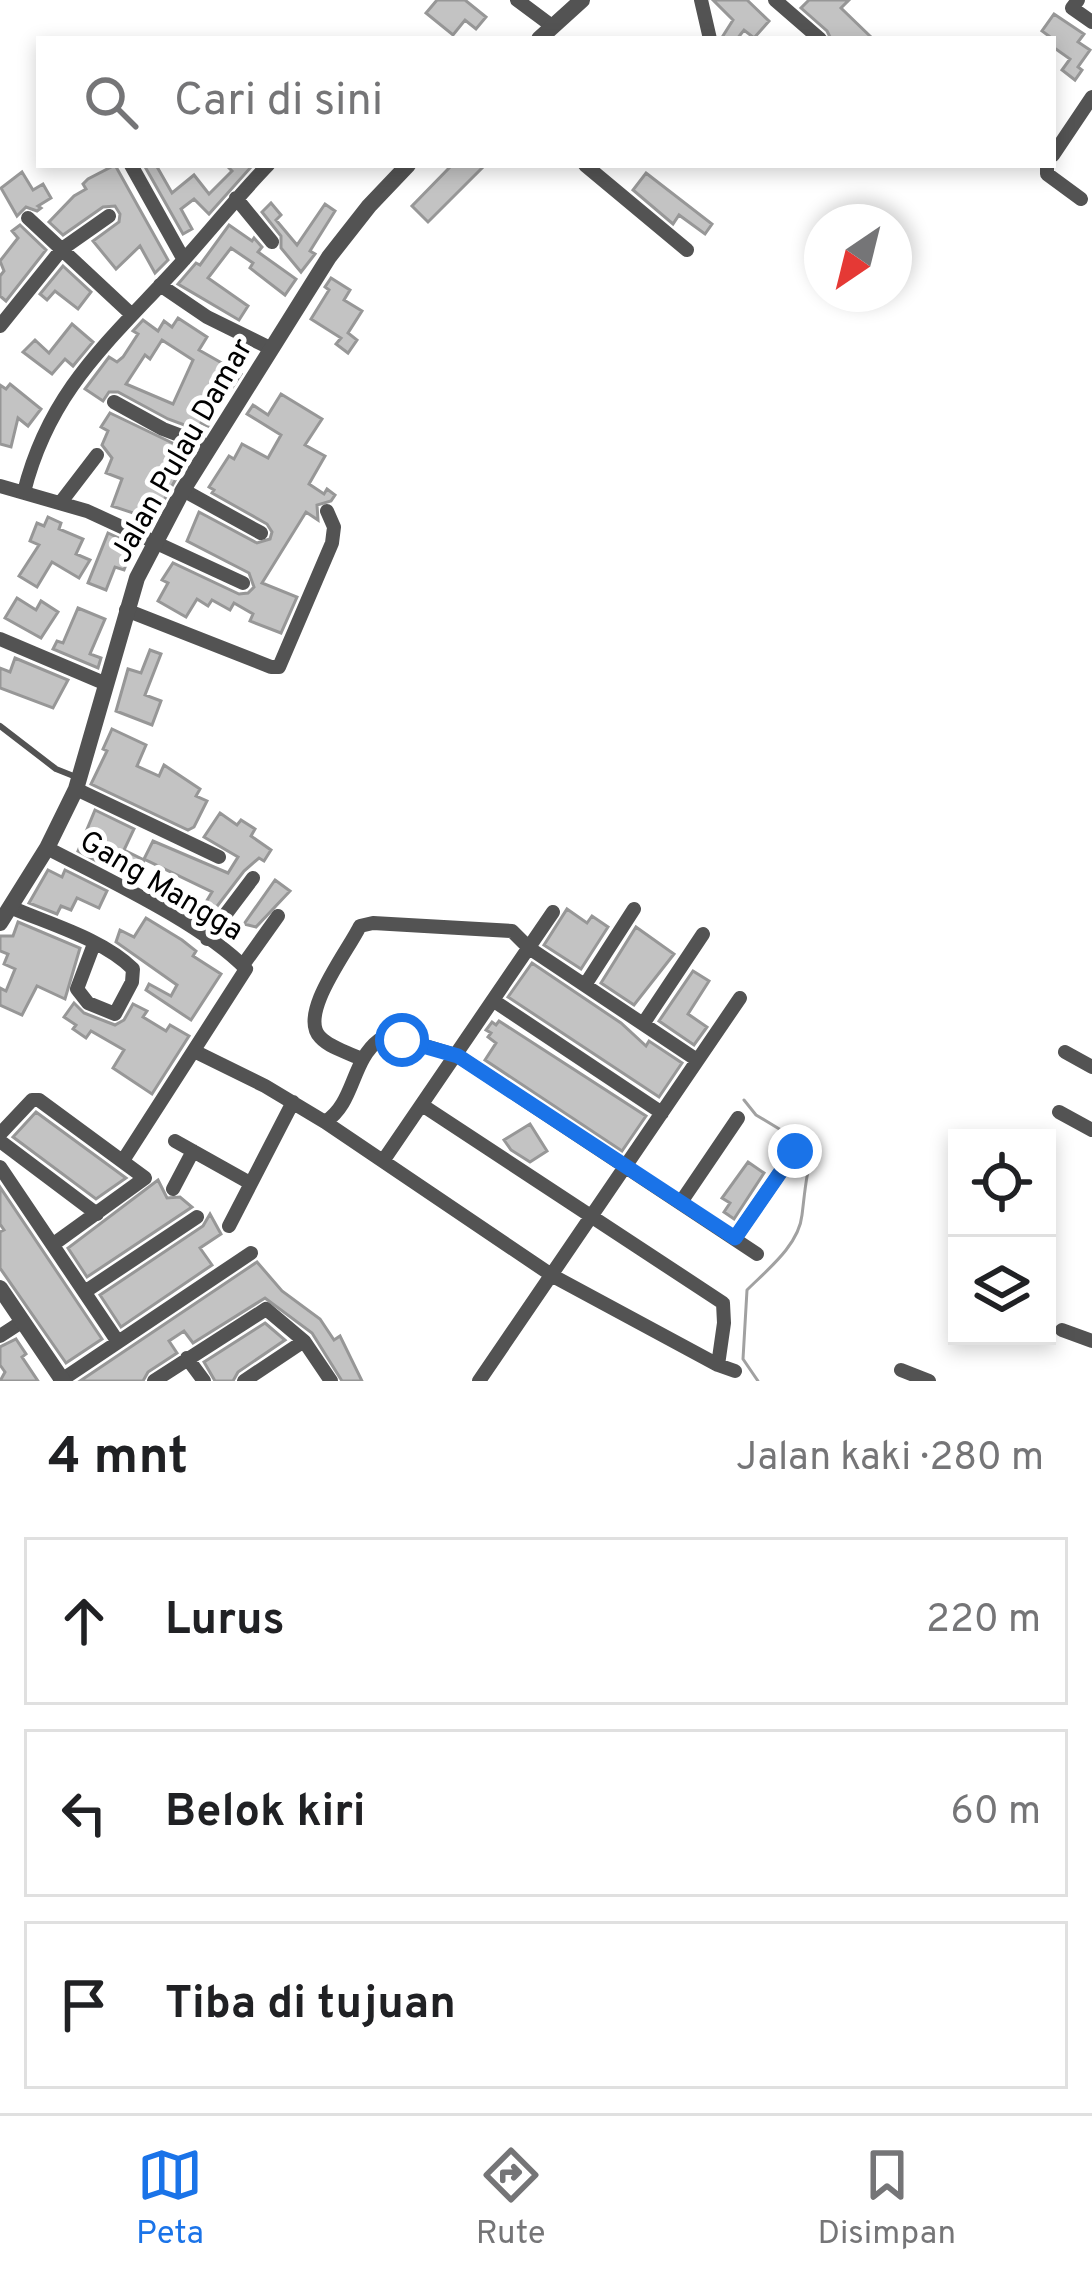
<!DOCTYPE html>
<html lang="id">
<head>
<meta charset="utf-8">
<style>
  body { margin:0; font-family:Overpass,sans-serif; background:#f6f6f6; color:#202124 }
  .controls { position:absolute; right:36px; bottom:36px; display:grid; overflow:hidden; border-radius:0px; box-shadow:0 6px 18px #0003 }
  .controls button { width:108px; height:108px; display:grid; place-items:center; padding:0; border:0; border-bottom:3px solid #e0e0e0; background:#fff; color:#202124; font:60px sans-serif }
  .compass { position:absolute; left:804px; top:204px; width:108px; height:108px; border-radius:50%; background:#fff; box-shadow:0 6px 18px #0003; rotate:215deg }
  .stop { position:absolute; width:36px; height:36px; margin:-27px; border:9px solid #1a73e8; border-radius:50%; background:#fff }
  .stop.end { background:#1a73e8; border-color:#fff; box-shadow:0 3px 12px #0008 }
  .list { margin:0; padding:0; list-style:none }
  h2 { display:flex; justify-content:space-between; align-items:center; height:156px; margin:0; padding:0 48px; font-size:51px }
  h2 small { font-size:39px; font-weight:400; color:#757577 }
  .list li { display:grid; grid-template-columns:78px 1fr auto; gap:36px; align-items:center; box-sizing:border-box; height:168px; margin:0 24px 24px; padding:0 24px; border:3px solid #e0e0e0; border-radius:0px }
  .list b { display:block; font-size:45px; white-space:nowrap }
  .list em { font-size:39px; font-style:normal; color:#757577 }
  .icon { flex:none; width:66px; height:66px; fill:none; stroke:currentColor; stroke-width:2; stroke-linecap:round; stroke-linejoin:round }
  .map { position:relative; flex:none; width:1092px; height:1381px; overflow:hidden }
  .search { position:absolute; background:#fff; box-shadow:0 6px 18px #0003; left:36px; right:36px; top:36px; height:132px; display:flex; align-items:center; gap:30px; box-sizing:border-box; padding:0 42px; border-radius:0px; color:#757577; font-size:45px }
  .sheet { height:732px; background:#fff }
  nav { display:flex; justify-content:space-around; align-items:center; box-sizing:border-box; height:168px; border-top:3px solid #e0e0e0; background:#fff; font-size:33px; color:#757577 }
  nav a { display:grid; justify-items:center; gap:6px }
  nav .on { color:#1a73e8 }
  .map>svg:first-child { display:block }
  .lines { fill:none; stroke-linecap:round; stroke-linejoin:round }
  .stream { stroke:#a1a1a1; stroke-width:3 }
  .building { fill:#c3c3c3; stroke:#979797; stroke-width:3; fill-rule:evenodd }
  .service { stroke:#535353; stroke-width:6 }
  .minor { stroke:#535353; stroke-width:14 }
  .tertiary { stroke:#535353; stroke-width:16 }
  .route { stroke:#1a73e8; stroke-width:15 }
  .labels { text-anchor:middle; stroke-width:10; stroke-linejoin:round; paint-order:stroke }
  .street-label { font-size:30px; fill:#000; stroke:#fff }
</style>
</head>
<body>
<div class="map">
<svg width="1092" height="1381" viewBox="0 0 1092 1381">
  <rect width="100%" height="100%" fill="#fff"/>
  <g class="lines">
    <path class="stream" d="M744,1100L756,1115L814,1150C806,1172 805,1191 802,1215C799,1245 767,1270 747,1290L743,1359L758,1381"/>
  </g>
  <path class="building" d="M437,0H465L486,17L476,29L465,20L453,35L426,13Z
    M713,0H747L769,21L754,38L744,30L737,39H721L733,20Z
    M809,0H849L841,8L873,39H831L827,31L801,8Z
    M1054,14L1084,34L1078,42L1090,50L1078,67L1082,70L1075,80L1062,70L1070,59L1053,47V39L1042,31Z
    M115,165L168,260L155,273L140,246L116,269L93,241L119,222L120,214L115,206L103,207L63,235L49,222L74,196L86,189L83,184L88,179Z
    M144,165H156L172,193L194,175L209,194L232,171L226,165L252,166L209,214L194,199L181,209L192,229L183,234Z
    M452,165H485L428,222L412,206Z
    M22,172L33,190L43,184L51,198L38,206L41,208L37,211L26,207L17,216L1,188Z
    M646,173L712,224L705,234L679,215L673,224L633,190Z
    M271,203L281,215L276,220L297,245L325,204L335,211L310,251L315,254L301,272L281,248V236L262,212Z
    M20,225L46,250L6,301L0,296V276L4,271L0,261L18,238L12,231Z
    M229,225L252,241L254,238L262,247L258,252L296,279L285,295L250,268L253,263L231,248L208,278L248,306L239,320L178,284L196,263L200,265Z
    M63,266L91,292L78,309L55,291L47,300L40,294Z
    M331,278L350,290L344,300L362,311L348,333L357,340L348,353L336,344L341,338L311,319L329,290L325,287Z
    M178,318L207,337L199,350L241,374L230,391L219,385L208,406L216,413L208,426L201,423L198,430L168,419L118,392H109L103,401L85,389L109,357L117,362L123,357L138,334L133,331L143,320L158,331L164,321L172,327ZM162,340L193,360L173,404L126,384L145,355L150,359Z
    M72,324L93,342L73,366L65,359L52,374L23,352L35,340L49,353Z
    M10,384L41,409L28,426L18,418L11,447L0,444V385L6,389Z
    M281,394L322,419L305,445L325,456L309,484L324,494L327,489L335,495L331,501L317,505L318,520L306,512L262,583L297,597L281,633L250,621L253,614L234,603L230,610L212,600L208,606L197,599L186,617L158,601L168,583L162,580L173,563L239,594L248,593L254,587L249,573L187,541L199,512L257,543L270,539L272,532L267,524L212,493L214,490L209,487L229,456L234,459L242,444L268,458L281,435L247,414L253,405L268,415Z
    M110,413L187,450L185,463L155,516L141,510L139,515L112,506L122,479L106,473L112,458L102,445L108,431L101,427Z
    M48,517L61,523L59,529L83,539L76,554L90,560L79,578L52,562L37,587L19,576L39,545L30,541L37,523L44,526Z
    M108,533L134,545L124,570L115,567L106,590L88,583Z
    M17,598L36,610L41,601L58,612L41,638L5,618Z
    M78,608L105,619L90,654L101,658L98,668L53,649L57,641L63,643Z
    M150,650L161,654L145,695L161,701L152,725L116,711L128,669L141,673Z
    M15,658L68,680L53,708L0,688V668L10,672Z
    M112,729L146,745L137,766L159,776L164,765L200,789L196,796L207,801L194,827L188,830L91,784L107,751L103,749Z
    M95,810L134,829L124,850L144,860L136,882L78,851Z
    M220,813L237,825L241,820L255,829L251,836L271,850L264,861L259,858L244,871L205,922L197,917L212,892L144,859L153,841L228,873L238,857L204,837Z
    M48,870L62,877L65,870L107,891L99,908L77,898L71,910L61,906L57,914L29,903Z
    M275,880L290,891L256,927L244,924Z
    M567,909L587,923L592,916L608,927L581,969L544,945Z
    M146,918L182,940L196,951L193,956L221,974L191,1020L146,990L149,984L171,996L177,985L116,942L120,930L134,937Z
    M18,922L80,948L65,999L37,986L22,1015L0,1005V988L6,991L15,969L4,964L8,954L0,951V936H13Z
    M636,927L674,954L634,1005L601,983Z
    M532,963L621,1023L646,1046L649,1041L682,1063L659,1097L508,997Z
    M693,971L709,981L688,1014L707,1027L694,1045L659,1021Z
    M74,1003L84,1013L115,1025L124,1020L133,1004L147,1011L143,1017L166,1031L170,1025L189,1036L152,1094L113,1068L124,1050L91,1031L86,1038L73,1029L76,1025L64,1017Z
    M499,1021L646,1116L622,1151L485,1060L496,1043L488,1037L491,1033L486,1030L492,1022L496,1025Z
    M36,1112L126,1178L96,1199L13,1137Z
    M530,1124L547,1151L530,1162L511,1150L504,1140Z
    M748,1162L764,1173L734,1219L724,1212L730,1203L722,1198Z
    M158,1180L167,1198L180,1197L192,1207L87,1277L68,1248Z
    M0,1187L102,1339L66,1363L0,1268V1232L4,1230L0,1224Z
    M210,1214L221,1234L200,1248L212,1265L121,1327L100,1295L203,1226Z
    M257,1262L282,1291L320,1319L334,1340L340,1336L362,1381H342L312,1333L265,1298L193,1343L184,1331L169,1341L177,1353L148,1372L143,1381H80Z
    M265,1323L285,1340L238,1372L233,1381H215L204,1362Z
    M16,1339L26,1354L22,1357L38,1381H0L5,1372L0,1365V1347Z"/>
  <g class="lines">
    <path class="service" d="M0,726L56,769L76,777"/>
    <path class="minor" d="M517,0L552,26
      M701,0L710,39
      M775,0L820,39
      M1078,0L1072,8L1092,22
      M1053,155L1092,97
      M131,165L184,260
      M585,165L687,250
      M1047,165V174L1081,199
      M236,198L272,242
      M28,218L131,314
      M160,285L207,317L270,348
      M0,326L62,249L109,216
      M114,402L163,429L208,446
      M0,486L87,511L243,583
      M183,490L261,533
      M24,492C50,388 112,339 181,263C210,231 237,197 268,165
      M61,502L97,455
      M126,610L271,667H279L332,543L334,527L327,511
      M0,639L104,683
      M76,789L219,857
      M47,848C104,878 203,924 246,969L124,1159
      M10,907C49,924 103,939 133,969L132,982L115,1014L88,1003L77,989L94,944
      M207,939L253,878
      M243,965L278,916
      M585,985L634,909
      M494,1001L662,1113
      M643,1024L703,934
      M196,1052L265,1086L325,1122C355,1103 351,1061 379,1040L402,1039L458,1056L757,1254
      M1065,1052L1092,1067
      M362,1059C349,1053 330,1048 320,1037C298,1014 348,951 360,926L373,923L512,931L529,948L697,1060
      M422,1105L723,1303L724,1323L718,1365
      M1059,1112L1092,1130
      M325,1122L553,1276L718,1365L735,1371
      M0,1134L32,1100H39L145,1178L55,1243
      M0,1141L97,1214
      M175,1141L250,1183
      M383,1161L553,912
      M0,1167L118,1342
      M173,1189L193,1151
      M681,1202L738,1118
      M229,1226L293,1102
      M735,1238L795,1151
      M86,1291L197,1217
      M1062,1330L1092,1341
      M0,1336L23,1321
      M187,1358L204,1381
      M901,1370L929,1381
      M60,1381L251,1253
      M154,1381L266,1309L304,1341L331,1381
      M244,1381L304,1341
      M479,1381L740,998"/>
    <path class="tertiary" d="M539,39L582,0
      M0,923L47,848L76,789L137,578L183,490L329,257L369,206L408,165
      M0,1288L63,1381"/>
  </g>
  <g class="lines">
    <path class="route" d="M402,1040L458,1056L735,1238L795,1151"/>
  </g>
  <g class="labels">
    <g class="street-label">
      <text transform="translate(181 450) rotate(-60)" y="10">Jalan Pulau Damar</text>
      <text transform="translate(162 885) rotate(31)" y="10">Gang Mangga</text>
    </g>
  </g>
</svg>
<div class="controls">
<button><svg class="icon" aria-label="locate" viewBox="0 0 24 24"><circle cx="12" cy="12" r="6"/><path d="M12 2v4M12 18v4M2 12h4M18 12h4"/></svg></button>
<button><svg class="icon" aria-label="layers" viewBox="0 0 24 24"><path d="M12 4l9 5-9 5-9-5zM3 14l9 5 9-5"/></svg></button>
</div>
<svg class="compass" viewBox="-18 -18 36 36"><path d="M0-13l5 13h-10z" fill="#e53935"/><path d="M0 13l5-13h-10z" fill="#757577"/></svg>
<div class="stop" style="left:402px;top:1040px"></div>
<div class="stop end" style="left:795px;top:1151px"></div>
<div class="search"><svg class="icon" aria-label="search" viewBox="0 0 24 24"><circle cx="10" cy="10" r="6"/><path d="M15 15l6 6"/></svg>Cari di sini</div>
</div>
<section class="sheet">
<h2>4 mnt<small>Jalan kaki · 280 m</small></h2>
<ul class="list">
<li><svg class="icon" aria-label="ahead" viewBox="0 0 24 24"><path d="M12 20V5M6 11l6-6 6 6"/></svg><div><b>Lurus</b></div><em>220 m</em></li>
<li><svg class="icon" aria-label="left" viewBox="0 0 24 24"><path d="M17 20v-9H6M10 6l-5 5 5 5"/></svg><div><b>Belok kiri</b></div><em>60 m</em></li>
<li><svg class="icon" aria-label="arrive" viewBox="0 0 24 24"><path d="M6 21V4h12l-3 4 3 4H6"/></svg><div><b>Tiba di tujuan</b></div></li>
</ul>
</section>
<nav>
<a class="on"><svg class="icon" aria-label="map" viewBox="0 0 24 24"><path d="M3 6l6-2 6 2 6-2v14l-6 2-6-2-6 2zM9 4v14M15 6v14"/></svg>Peta</a>
<a><svg class="icon" aria-label="directions" viewBox="0 0 24 24"><path d="M12 3l9 9-9 9-9-9zM9 14v-3h6M13 9l2 2-2 2"/></svg>Rute</a>
<a><svg class="icon" aria-label="saved" viewBox="0 0 24 24"><path d="M7 4h10v16l-5-4-5 4z"/></svg>Disimpan</a>
</nav>
</body>
</html>
